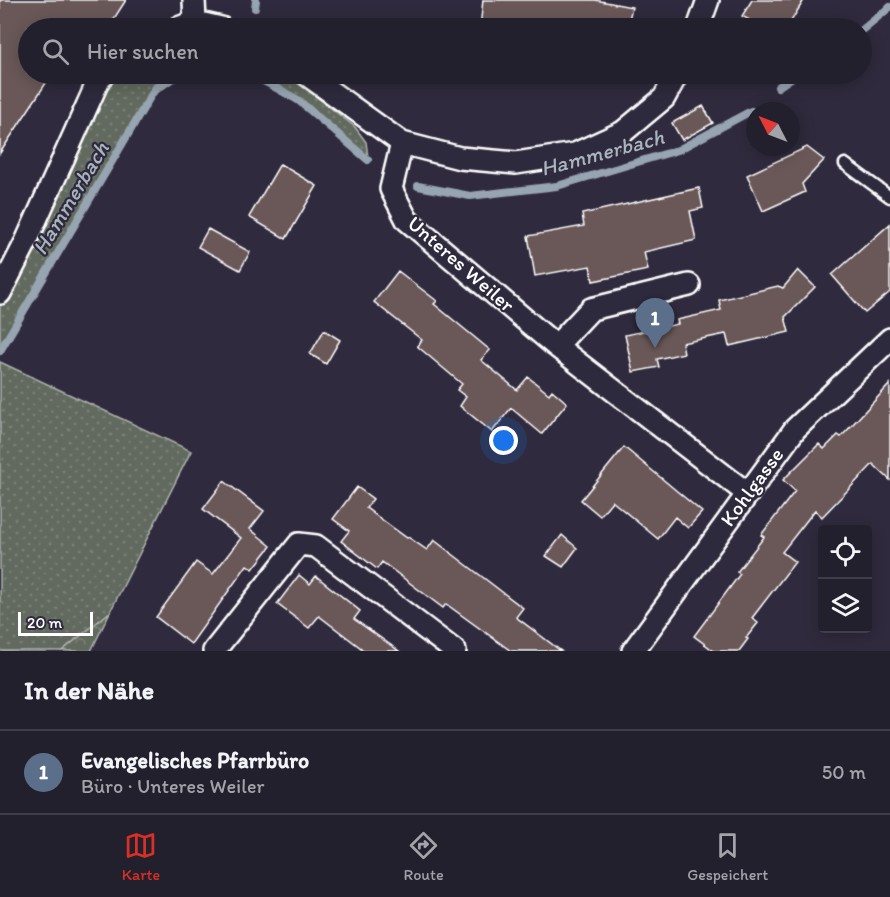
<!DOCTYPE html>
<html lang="de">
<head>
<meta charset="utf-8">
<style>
  body { margin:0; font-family:Itim,sans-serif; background:#2f2d3a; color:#f1f3f6 }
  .controls { position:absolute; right:18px; bottom:18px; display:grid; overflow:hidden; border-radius:6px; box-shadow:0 3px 15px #0003 }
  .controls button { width:54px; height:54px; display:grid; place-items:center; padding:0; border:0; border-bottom:2px solid #403e4a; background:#23202e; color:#f1f3f6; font:30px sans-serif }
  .compass { position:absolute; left:746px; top:102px; width:54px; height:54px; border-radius:50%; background:#23202e; box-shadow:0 3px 15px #0003; rotate:312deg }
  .scale { position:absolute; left:18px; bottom:15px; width:75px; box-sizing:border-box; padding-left:6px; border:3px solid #fff; border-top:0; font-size:16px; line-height:21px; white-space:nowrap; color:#fff; -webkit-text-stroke:4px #2f2a3d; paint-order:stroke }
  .you { position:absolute; left:504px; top:441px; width:21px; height:21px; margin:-15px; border:4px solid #fff; border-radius:50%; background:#1a73e8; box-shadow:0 0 0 9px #1a73e833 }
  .badge { display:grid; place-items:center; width:39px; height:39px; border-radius:50%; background:#d93025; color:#fff; font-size:20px; font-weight:700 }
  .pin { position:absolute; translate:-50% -50px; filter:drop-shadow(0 2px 3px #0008) }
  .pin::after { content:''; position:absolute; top:32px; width:21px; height:18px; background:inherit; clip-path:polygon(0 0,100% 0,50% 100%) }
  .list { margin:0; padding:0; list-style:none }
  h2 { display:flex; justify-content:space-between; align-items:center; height:78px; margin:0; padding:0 24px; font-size:26px }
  h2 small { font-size:20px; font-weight:400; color:#a3a3aa }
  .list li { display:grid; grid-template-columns:39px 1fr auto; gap:18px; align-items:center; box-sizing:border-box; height:84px; padding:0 24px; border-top:2px solid #403e4a }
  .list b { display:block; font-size:22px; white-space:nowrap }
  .list p { margin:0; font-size:20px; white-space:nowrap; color:#a3a3aa }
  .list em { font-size:20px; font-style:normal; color:#a3a3aa }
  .icon { flex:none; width:33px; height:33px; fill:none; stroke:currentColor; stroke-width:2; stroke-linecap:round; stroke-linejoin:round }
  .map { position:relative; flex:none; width:890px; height:651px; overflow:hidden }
  .search { position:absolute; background:#23202e; box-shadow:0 3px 15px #0003; left:18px; right:18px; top:18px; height:66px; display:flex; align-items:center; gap:15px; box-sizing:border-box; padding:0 21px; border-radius:33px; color:#a3a3aa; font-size:22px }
  .sheet { height:162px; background:#23202e }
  nav { display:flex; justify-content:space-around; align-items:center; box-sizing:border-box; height:84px; border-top:2px solid #403e4a; background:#23202e; font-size:16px; color:#a3a3aa }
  nav a { display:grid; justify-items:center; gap:3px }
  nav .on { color:#d93025 }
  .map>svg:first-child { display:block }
  .grass { fill:url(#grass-dots); stroke:#b0b5af; stroke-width:1.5 }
  .forest { fill:url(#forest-crowns); stroke:#b0b5af; stroke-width:1.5 }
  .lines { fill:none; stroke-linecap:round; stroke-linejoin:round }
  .stream { stroke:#97a4b1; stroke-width:8 }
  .building { fill:#6b5858; stroke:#fff; stroke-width:1.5 }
  .lane-casing { stroke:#fff; stroke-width:15 }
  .street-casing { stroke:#fff; stroke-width:26 }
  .lane { stroke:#2f2a3d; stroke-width:10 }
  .street { stroke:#2f2a3d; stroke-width:21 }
  .labels { text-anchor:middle; stroke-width:4.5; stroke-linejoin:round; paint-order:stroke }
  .street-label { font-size:21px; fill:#fff; stroke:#2f2a3d }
  .water-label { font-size:22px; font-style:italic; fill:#a8b4be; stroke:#2f2a3d }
</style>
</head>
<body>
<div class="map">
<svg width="890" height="651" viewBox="0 0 890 651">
  <defs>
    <pattern id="grass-dots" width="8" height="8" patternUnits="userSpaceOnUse" patternTransform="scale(1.5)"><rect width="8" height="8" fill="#626b5f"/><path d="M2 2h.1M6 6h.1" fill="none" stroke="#7a8177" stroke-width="1.8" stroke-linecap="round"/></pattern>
    <pattern id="forest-crowns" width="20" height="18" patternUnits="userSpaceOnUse" patternTransform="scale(1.5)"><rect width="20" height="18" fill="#626b5f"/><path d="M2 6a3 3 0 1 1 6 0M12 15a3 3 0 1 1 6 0" fill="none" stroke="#7a8177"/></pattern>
  </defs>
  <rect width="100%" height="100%" fill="#2f2a3d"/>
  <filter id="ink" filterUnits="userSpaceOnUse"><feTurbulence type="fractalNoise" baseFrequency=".0167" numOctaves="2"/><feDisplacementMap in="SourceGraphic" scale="12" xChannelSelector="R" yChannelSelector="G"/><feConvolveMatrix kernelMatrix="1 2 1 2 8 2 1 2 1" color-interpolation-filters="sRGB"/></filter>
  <g filter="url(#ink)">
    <path class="grass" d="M113,74H195L177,79L150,98L0,353V299Z
      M234,74H287L355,127L366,142L368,157C328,126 284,86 234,74Z
      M0,362L191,451L110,612L62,651H0Z"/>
    <path class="forest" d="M110,612L91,651H62Z"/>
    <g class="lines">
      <path class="stream" d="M255,8L256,0
        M862,30L890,7
        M251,74L298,100L368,160
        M778,87L797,74
        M418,186L470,196L557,186L678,150L751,111
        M0,351L156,87L182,74"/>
    </g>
    <path class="building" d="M0,0H126L108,28H28V74H52L0,153Z
      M483,0H595L632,7L627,28H480Z
      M752,0H804L787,28H764L742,16Z
      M703,106L713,123L682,140L672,123Z
      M807,147L824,160L802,184L805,192L763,211L747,175Z
      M280,164L317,186L286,239L249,217Z
      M699,188L703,208L690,211L696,240L644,252L648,270L593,281L590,266L535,276L528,236L584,226L582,214Z
      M890,224V292L865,313L832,275Z
      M208,229L250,252L240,270L198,247Z
      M798,270L815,287L785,317L789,332L729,346L726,334L682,343L684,353L657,359L659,367L633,372L625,335L678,324L677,320L721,310L719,300L778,286L783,288Z
      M398,271L437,301L434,304L490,350L481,360L517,390L528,377L549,394L552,390L567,403L542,434L511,408L492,432L460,406L466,397L457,390L462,384L417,346L422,340L374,302Z
      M324,330L340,340L326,364L310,354Z
      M890,384V480L873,464L822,517L815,510L782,552L795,562L752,618L758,623L746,638L748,639L739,651H714L694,636L740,574L737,572L764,537L761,535L795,491L783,480L819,444L824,449L838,435L841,437Z
      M624,447L702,512L688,528L675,517L658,539L612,501L600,516L581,500Z
      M224,481L264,511L250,529L271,546L253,569L247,565L191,644L156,617L196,562L213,574L241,538L203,509Z
      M357,487L373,499L366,508L407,538L408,537L427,550L434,540L472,569L523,608L516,617L561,651H511L446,604L443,608L382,562L377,569L341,541L349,531L333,519Z
      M562,535L577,548L563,567L546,556Z
      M299,575L310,584L316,576L360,611L354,619L399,651H365L319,616L309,628L277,604Z"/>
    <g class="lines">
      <defs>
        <path id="lane" d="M845,164L890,197"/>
        <path id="street" d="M194,0L195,22
          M178,28L195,22L221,28
          M698,28L708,0
          M306,74L402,143L391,189L407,220L556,346L748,494
          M402,143L460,158L516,163L575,154L623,132L664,98L677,74
          M0,293L25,244L100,77L104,74
          M556,346L591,309L689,285
          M214,651L299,544L316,546L455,651
          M633,651L795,429L890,339"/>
      </defs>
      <use href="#lane" class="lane-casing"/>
      <use href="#street" class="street-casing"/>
      <use href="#lane" class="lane"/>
      <use href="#street" class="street"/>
    </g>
  </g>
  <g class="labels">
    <g class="street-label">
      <text transform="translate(461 264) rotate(41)" y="7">Unteres Weiler</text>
      <text transform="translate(752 487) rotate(-54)" y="7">Kohlgasse</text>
    </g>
    <g class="water-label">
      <text transform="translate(602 152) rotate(-15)" y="8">Hammerbach</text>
      <text transform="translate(70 198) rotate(-59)" y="8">Hammerbach</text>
    </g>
  </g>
</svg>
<div class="controls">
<button><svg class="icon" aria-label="locate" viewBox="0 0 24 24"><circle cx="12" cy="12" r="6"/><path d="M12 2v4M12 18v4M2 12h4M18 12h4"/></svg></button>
<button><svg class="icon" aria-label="layers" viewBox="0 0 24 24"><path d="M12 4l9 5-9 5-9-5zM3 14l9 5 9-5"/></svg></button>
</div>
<svg class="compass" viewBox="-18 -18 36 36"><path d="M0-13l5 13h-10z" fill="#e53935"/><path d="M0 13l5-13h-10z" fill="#a3a3aa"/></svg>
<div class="scale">20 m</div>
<div class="you"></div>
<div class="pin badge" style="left:655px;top:348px;background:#5c6f8a">1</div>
<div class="search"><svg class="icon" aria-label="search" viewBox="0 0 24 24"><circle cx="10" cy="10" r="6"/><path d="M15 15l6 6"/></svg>Hier suchen</div>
</div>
<section class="sheet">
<h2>In der Nähe<small></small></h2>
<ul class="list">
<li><span class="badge" style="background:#5c6f8a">1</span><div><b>Evangelisches Pfarrbüro</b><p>Büro · Unteres Weiler</p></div><em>50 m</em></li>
</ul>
</section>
<nav>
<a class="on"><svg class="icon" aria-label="map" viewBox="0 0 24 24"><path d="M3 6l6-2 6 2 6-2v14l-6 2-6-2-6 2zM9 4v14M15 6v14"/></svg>Karte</a>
<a><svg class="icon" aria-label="directions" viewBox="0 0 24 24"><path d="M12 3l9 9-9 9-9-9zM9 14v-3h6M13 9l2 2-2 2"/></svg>Route</a>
<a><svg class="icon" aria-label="saved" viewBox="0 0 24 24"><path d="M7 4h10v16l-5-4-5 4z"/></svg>Gespeichert</a>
</nav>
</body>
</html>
